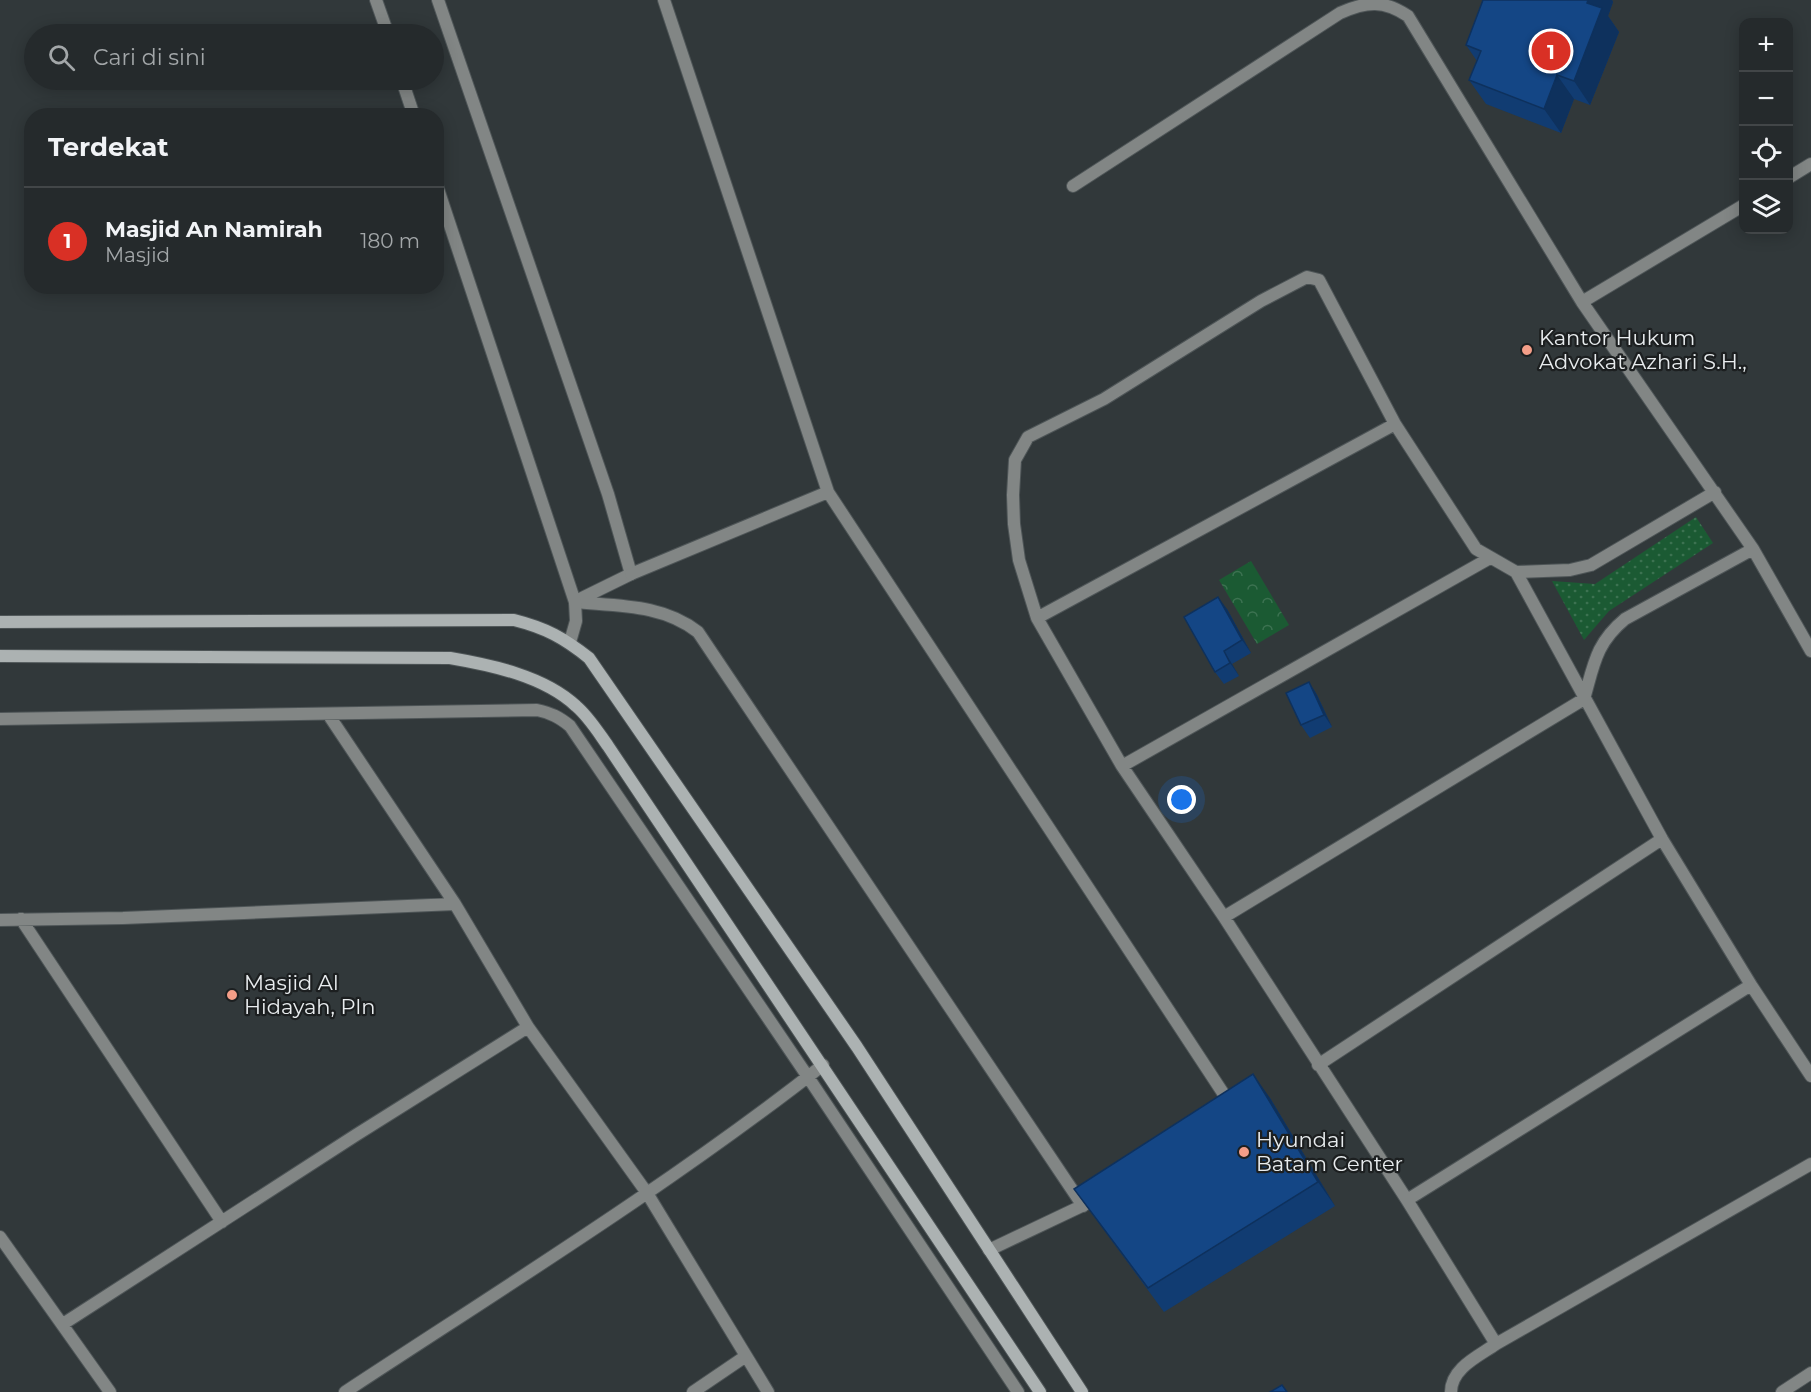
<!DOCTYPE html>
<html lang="id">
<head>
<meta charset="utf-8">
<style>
  body { margin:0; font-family:Montserrat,sans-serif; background:#313638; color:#f1f3f6 }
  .controls { position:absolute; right:18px; top:18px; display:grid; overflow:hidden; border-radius:12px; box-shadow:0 3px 15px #0003 }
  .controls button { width:54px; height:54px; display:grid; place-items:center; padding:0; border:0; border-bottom:2px solid #424648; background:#252a2c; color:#f1f3f6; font:30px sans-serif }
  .you { position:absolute; left:1182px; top:800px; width:21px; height:21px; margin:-15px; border:4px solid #fff; border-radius:50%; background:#1a73e8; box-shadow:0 0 0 9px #1a73e833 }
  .badge { display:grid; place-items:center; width:39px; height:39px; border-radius:50%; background:#d93025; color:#fff; font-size:20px; font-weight:700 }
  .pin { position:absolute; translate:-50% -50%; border:3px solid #fff; box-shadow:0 2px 6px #0006 }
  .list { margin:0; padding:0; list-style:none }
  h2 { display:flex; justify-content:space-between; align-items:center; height:78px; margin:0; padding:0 24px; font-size:26px }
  h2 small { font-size:20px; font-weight:400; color:#a3a7a9 }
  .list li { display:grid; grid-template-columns:39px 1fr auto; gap:18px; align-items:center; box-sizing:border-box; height:108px; padding:0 24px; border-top:2px solid #424648 }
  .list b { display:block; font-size:22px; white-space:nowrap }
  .list p { margin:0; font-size:20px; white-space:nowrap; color:#a3a7a9 }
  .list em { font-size:20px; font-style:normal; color:#a3a7a9 }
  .icon { flex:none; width:33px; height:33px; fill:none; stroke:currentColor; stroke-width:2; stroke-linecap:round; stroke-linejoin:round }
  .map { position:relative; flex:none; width:1811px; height:1392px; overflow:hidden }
  .search { position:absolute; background:#252a2c; box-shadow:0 3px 15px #0003; left:24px; top:24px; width:420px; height:66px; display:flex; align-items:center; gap:15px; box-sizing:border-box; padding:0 21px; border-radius:33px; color:#a3a7a9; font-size:22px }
  .panel { position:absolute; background:#252a2c; box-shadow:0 3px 15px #0003; left:24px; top:108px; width:420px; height:186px; border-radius:24px }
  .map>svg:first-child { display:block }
  .grass { fill:url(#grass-dots) }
  .park { fill:url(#park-crowns) }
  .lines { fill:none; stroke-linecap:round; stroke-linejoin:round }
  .service-casing { stroke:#4e5557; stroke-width:14 }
  .minor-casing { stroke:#4e5557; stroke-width:14 }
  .secondary-casing { stroke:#4e5557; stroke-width:14 }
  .service { stroke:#828685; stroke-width:12 }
  .minor { stroke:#828685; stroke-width:12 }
  .secondary { stroke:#acb2b2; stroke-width:12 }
  .wall { fill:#113c72 }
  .shaded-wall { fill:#0e315d }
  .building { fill:#144685; stroke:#0e315d; stroke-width:1.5 }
  .poi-dot { fill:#f49e88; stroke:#1c1f20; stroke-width:2 }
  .labels { text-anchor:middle; stroke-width:4.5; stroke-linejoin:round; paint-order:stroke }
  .poi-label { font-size:21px; fill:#e8ecee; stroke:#1c1f20; text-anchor:start }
</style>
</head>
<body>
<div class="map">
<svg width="1811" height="1392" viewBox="0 0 1811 1392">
  <defs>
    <pattern id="grass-dots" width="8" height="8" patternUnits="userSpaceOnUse" patternTransform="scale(1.5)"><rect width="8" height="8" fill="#1b5a33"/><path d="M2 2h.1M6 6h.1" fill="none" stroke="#3c7251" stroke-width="1.8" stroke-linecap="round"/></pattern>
    <pattern id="park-crowns" width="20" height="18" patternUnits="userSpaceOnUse" patternTransform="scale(1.5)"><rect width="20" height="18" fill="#1b5a33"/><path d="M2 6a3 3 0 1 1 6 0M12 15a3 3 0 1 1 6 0" fill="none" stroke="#3c7251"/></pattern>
  </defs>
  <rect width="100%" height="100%" fill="#31383a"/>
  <path class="grass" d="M1696,517L1713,543L1609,611L1584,640L1552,581L1595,584Z"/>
  <path class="park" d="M1251,561L1289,625L1257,644L1219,580Z"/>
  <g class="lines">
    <defs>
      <path id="service" d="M438,0L608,494L631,574L576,601
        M575,602C617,606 663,604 698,632L1083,1206
        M989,1250L1088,1203"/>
      <path id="minor" d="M376,0L388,34
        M402,80L414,116
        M1788,178L1811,164
        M436,183L575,602L576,621L570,642
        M1073,186L1340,13C1367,1 1384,0 1408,16L1582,302L1753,549L1811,651
        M1582,302L1744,205
        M828,492L1223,1093
        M1516,572L1570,570L1591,565L1715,492
        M631,574L828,492L664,0
        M1037,618L1395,424
        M328,714L455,904L528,1027L647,1193L768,1392
        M0,719L537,710C551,713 559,717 570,726L808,1077L1018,1392
        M1122,766L1490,558
        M1224,917L1584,699C1594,664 1596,643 1625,619L1753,549
        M21,919L222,1222
        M0,920L123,918L455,904
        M1318,1065L1662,839
        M1407,1200L1751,985
        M0,1237L110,1392
        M63,1324L356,1135L528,1027
        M1496,1344L1407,1200L1224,917L1122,766L1037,618L1019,560L1014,524L1013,495L1015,460L1028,437L1104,399L1261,301L1307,277L1319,280L1395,424L1476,549L1516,572L1662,839L1751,985L1811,1076
        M345,1392C506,1286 671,1184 823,1065
        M693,1392L746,1356
        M1451,1392C1451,1368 1479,1356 1496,1344L1811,1164
        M1782,1392L1811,1373"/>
      <path id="secondary" d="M0,622L514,620C546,628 564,638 589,658L857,1047L1082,1392
        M0,656L450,658C491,665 544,676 576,706C589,717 598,732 608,746L1040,1392"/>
    </defs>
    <use href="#service" class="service-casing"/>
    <use href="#minor" class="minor-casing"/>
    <use href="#secondary" class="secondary-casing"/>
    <use href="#service" class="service"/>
    <use href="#minor" class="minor"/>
    <use href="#secondary" class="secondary"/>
  </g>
  <path class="wall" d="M1483,0H1612L1613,2L1608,16L1619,32L1590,105L1574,99L1561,133L1486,104L1469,80L1477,61L1466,45Z
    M1227,609L1251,653L1232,664L1239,676L1224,684L1215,672Z
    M1309,682L1317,695L1332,727L1310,738L1301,725Z
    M1270,1098L1335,1206L1164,1312L1074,1189Z"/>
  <path class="shaded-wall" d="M1588,0H1612L1613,2L1608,16L1619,32L1590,105L1574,81Z
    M1557,75L1574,99L1561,133L1544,109Z
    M1218,597L1227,609L1251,653L1242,640Z
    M1224,651L1232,664L1239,676L1230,663Z
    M1309,682L1317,695L1332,727L1324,715Z
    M1253,1074L1270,1098L1335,1206L1318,1182Z"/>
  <path class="building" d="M1483,0H1588L1587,3L1602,8L1574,81L1557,75L1544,109L1469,80L1481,51L1466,45Z
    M1218,597L1242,640L1224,651L1230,663L1215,672L1184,617Z
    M1309,682L1324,715L1301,725L1286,693Z
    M1253,1074L1318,1182L1148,1288L1074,1189Z
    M1282,1385L1287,1392H1270Z"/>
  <g class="poi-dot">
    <circle cx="1527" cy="350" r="6"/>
    <circle cx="232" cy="995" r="6"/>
    <circle cx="1244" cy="1152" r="6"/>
  </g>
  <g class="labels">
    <g class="poi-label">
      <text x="1539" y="345">Kantor Hukum<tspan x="1539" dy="24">Advokat Azhari S.H.,</tspan></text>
      <text x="244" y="990">Masjid Al<tspan x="244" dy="24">Hidayah, Pln</tspan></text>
      <text x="1256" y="1147">Hyundai<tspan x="1256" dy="24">Batam Center</tspan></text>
    </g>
  </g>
</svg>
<div class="controls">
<button>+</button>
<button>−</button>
<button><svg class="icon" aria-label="locate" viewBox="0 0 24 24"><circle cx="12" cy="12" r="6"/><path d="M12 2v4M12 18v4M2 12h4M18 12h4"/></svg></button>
<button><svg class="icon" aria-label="layers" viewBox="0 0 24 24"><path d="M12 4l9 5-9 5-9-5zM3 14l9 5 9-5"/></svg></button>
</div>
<div class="you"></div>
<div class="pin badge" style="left:1551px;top:51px">1</div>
<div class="search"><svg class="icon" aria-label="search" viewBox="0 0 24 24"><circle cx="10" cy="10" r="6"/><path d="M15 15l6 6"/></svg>Cari di sini</div>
<section class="panel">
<h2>Terdekat<small></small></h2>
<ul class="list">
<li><span class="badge">1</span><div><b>Masjid An Namirah</b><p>Masjid</p></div><em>180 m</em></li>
</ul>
</section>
</div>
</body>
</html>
